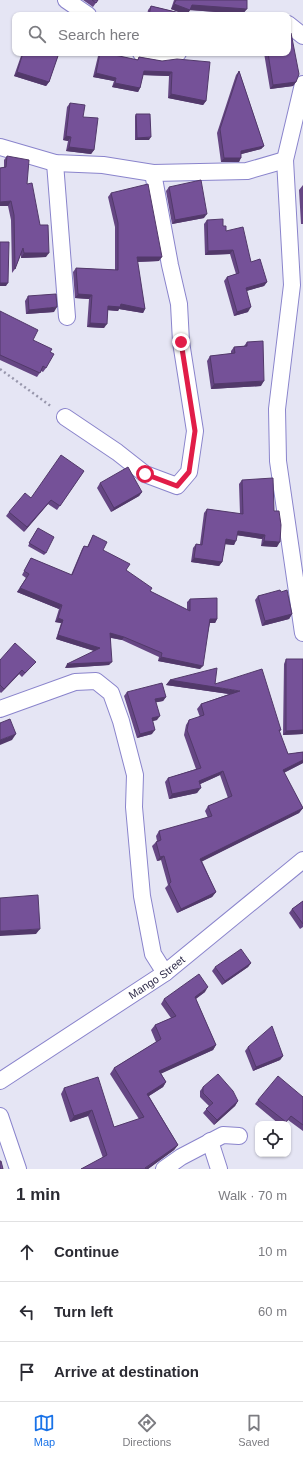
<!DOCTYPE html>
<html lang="en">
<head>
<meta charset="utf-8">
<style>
  body { margin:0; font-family:Arial,sans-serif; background:#f7f7f7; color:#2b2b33 }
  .controls { position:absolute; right:12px; bottom:12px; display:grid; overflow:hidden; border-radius:8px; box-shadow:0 1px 3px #0004 }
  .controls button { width:36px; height:36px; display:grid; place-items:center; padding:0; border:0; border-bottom:1px solid #e1e1e2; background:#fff; color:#2b2b33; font:20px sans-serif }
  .stop { position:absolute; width:12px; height:12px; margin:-9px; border:3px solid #e11d48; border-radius:50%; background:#fff }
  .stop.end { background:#e11d48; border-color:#fff; box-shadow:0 1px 4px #0008 }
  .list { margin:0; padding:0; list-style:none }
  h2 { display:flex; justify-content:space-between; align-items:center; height:52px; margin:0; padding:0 16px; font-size:17px }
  h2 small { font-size:13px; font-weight:400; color:#7c7c81 }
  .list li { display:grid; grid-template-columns:26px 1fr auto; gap:12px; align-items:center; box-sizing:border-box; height:60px; padding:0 16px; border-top:1px solid #e1e1e2 }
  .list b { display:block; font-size:15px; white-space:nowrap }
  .list em { font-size:13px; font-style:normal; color:#7c7c81 }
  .icon { flex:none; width:22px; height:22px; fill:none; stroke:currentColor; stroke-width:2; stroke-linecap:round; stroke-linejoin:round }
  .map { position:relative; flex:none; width:303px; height:1169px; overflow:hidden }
  .search { position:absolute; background:#fff; box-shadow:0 1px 3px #0004; left:12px; right:12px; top:12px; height:44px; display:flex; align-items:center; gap:10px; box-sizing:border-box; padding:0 14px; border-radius:8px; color:#7c7c81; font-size:15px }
  .sheet { height:232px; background:#fff }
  nav { display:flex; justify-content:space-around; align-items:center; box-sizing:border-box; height:56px; border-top:1px solid #e1e1e2; background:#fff; font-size:11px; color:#7c7c81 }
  nav a { display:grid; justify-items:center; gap:2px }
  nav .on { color:#1a73e8 }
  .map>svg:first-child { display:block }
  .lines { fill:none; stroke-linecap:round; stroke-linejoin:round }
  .minor-casing { stroke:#8a84cc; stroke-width:18 }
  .path { stroke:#9897ac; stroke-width:2.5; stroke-dasharray:2 3; stroke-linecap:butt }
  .minor { stroke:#fff; stroke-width:16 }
  .wall { fill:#654683 }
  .shaded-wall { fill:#52396a }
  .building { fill:#755198; stroke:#52396a }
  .route { stroke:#e11d48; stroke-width:5 }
  .labels { text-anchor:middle; stroke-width:4; stroke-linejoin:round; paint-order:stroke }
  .street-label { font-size:11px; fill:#302d4b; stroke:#fff }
</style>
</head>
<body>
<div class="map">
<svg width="303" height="1169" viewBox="0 0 303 1169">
  <rect width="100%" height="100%" fill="#e5e5f4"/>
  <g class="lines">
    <defs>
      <g id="minor">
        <path d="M66,0L88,15"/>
        <path d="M288,24L303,36"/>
        <path d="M141,53L160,55L178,53"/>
        <path d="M303,84L285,160L292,285L277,409L278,461L303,633"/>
        <path d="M0,147L55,163L103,165L153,173L247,171L285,160"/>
        <path d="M55,163L67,317"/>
        <path d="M65,417L117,452L145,474L177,486L189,472L195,431L181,342L179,304L170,265L153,173"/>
        <path d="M0,709L75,682L96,681L111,693L121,721L135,775L134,807L142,896L153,954L165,973"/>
        <path id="s1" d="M0,1081L165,973L303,860"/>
        <path d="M0,1116L18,1169"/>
        <path d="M210,1141L219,1169"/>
        <path d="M164,1169L181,1157L223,1135L239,1136"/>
      </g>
    </defs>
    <use href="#minor" class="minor-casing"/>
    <path class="path" d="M0,369L52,407"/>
    <use href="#minor" class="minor"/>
  </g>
  <path class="wall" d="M83,0H98L93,7Z
    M174,0H247L243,14L190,10L187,15L184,14V15H147L148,10L151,6L181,13L171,9Z
    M22,53H59L49,82L46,86L14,76Z
    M96,53H105L137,60L139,57L162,61L206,101L203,105L168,98L169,76L143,75L140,88L138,92L112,87L114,81L93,77L98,56L99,54Z
    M264,53H288L296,82L293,86L270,89Z
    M239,71L264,146L261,149L241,154L239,162H221L217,133L236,75Z
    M70,103L83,117L94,150L91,154L66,151L68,141L63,140L67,107Z
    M136,114L149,140H135V116Z
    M7,156L27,184L46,257L21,258V254L15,269L12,273L11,220L8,206H0V168L4,167V160Z
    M303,185V224H301L299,190Z
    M169,187L204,218L172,224L166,191Z
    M111,193L159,261L137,262L145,309L143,313L119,309L118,311L108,310L104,328L87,327L89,299L75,298L73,272L76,268L115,270V227L108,197Z
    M207,220L223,226L226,231L267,282L264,286L246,291L248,312L234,316L224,281L227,277L236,274L230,254L205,255L204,224Z
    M28,296L54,312L26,314L25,301Z
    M0,311L33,340L50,352L46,368L43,372L41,371L37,377L0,360Z
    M247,342L261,386L211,389L207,361L210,356L231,354V351L234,347L244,346Z
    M84,471L57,510L48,504L24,532L6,516L9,512L31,498Z
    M242,480L274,511L277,547L261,546L262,539L237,535L234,545L225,544L222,562L219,566L191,562L193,548L196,544H200L204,513L207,509L240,514L239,484Z
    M100,483L142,492L139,496L111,512L97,488Z
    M36,531L46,553L44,555L28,546Z
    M93,535L103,550L150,591L187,610V602L190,599L217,619L215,623H210L200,669L158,661L159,657L122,640L111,638L109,665L65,668L94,651L56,639L61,623L55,622L59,609L17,592L26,578L22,575L31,558L71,575L82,549L84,546L87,547Z
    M281,592L292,614L289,619L262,626L255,600L258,596Z
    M286,659L303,665V734L283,735L284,664Z
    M0,660L36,662L22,677L19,674L1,693L0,692Z
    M170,680L215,684L281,730L279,732L288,754L303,752V763L284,773L303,808L299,813L202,861L216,892L212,897L177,913L165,888L168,885L161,860L157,861L152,846L157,841L156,836L159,831L208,818L205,811L208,806L228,798L220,775L200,784L197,793L169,799L165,782L168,778L196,769L184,735L186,725L189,720L200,717L197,709L201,704L229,694L166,685Z
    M127,692L166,697L163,701L156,702L157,720L152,721V734L137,738L124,696Z
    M303,901V927L300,929L289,913L292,909Z
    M251,963L248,967L222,985L212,971L215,967Z
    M205,992L196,999L216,1045L213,1050L161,1073L166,1082L163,1087L149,1096L178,1145L174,1150L148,1169H81L103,1158L88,1116L70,1122L61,1094L64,1088L114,1127L139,1119L110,1074L114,1068L156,1042L151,1030L155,1025L171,1018L161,1004L164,999Z
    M248,1047L283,1056L280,1060L253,1071L245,1051Z
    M203,1087L238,1101L235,1106L214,1125L203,1113L209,1106L200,1097V1091Z
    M303,1097V1131L288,1120L285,1124H279L255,1104L258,1100Z"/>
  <path class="shaded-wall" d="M174,4L190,10L187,15H186L171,9Z
    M192,5L247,9L243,14L189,10Z
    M144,71L172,72L169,76L141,75Z
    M17,72L49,82L46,86L14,76Z
    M96,73L116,78L114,81L93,77Z
    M296,82L293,86L270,89L273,85Z
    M115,83L140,88L138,92L112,87Z
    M171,94L206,101L203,105L168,98Z
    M66,136L71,137L68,141L63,140Z
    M151,137L149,140H135L137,138Z
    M264,146L261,149L238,155L241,151Z
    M69,147L94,150L91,154L66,151Z
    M224,158H241L239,162H221Z
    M11,201L8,206H0V202Z
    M207,214L204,218L172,224L175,220Z
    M233,250L230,254L205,255L208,251Z
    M24,253H49L46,257L21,258Z
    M137,257H162L159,261L134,262Z
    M267,282L264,286L243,292L246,288Z
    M0,283H8L6,286H0Z
    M78,294L92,295L89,299L75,298Z
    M121,304L145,309L143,313L119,309L118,311L105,310L108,306Z
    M57,307L54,312L26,314L29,310Z
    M251,307L248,312L234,316L237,312Z
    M90,323L107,324L104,328L87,327Z
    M264,381L261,386L211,389L214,384Z
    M142,492L139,496L111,512L114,508Z
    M51,500L48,504L24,532L27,527Z
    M238,531L265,535L262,539L235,535Z
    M226,539L236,541L234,545L223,544Z
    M264,541L280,542L277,547L261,546Z
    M194,558L222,562L219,566L191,562Z
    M20,588L62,605L59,609L17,592Z
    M292,614L289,619L262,626L265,621Z
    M58,618L63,620L61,623L55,622Z
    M210,619H217L215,623H208Z
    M110,633L124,637L122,640L108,637Z
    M58,635L100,648L98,652L56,639Z
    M161,657L203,666L200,669L158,661Z
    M112,662L109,665L65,668L67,664Z
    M22,670L19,674L1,693L4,689Z
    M170,680L240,691L236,695L166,685Z
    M166,697L163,701L153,703L155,699Z
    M160,716L157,720L149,722L152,718Z
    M155,730L152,734L137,738L140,734Z
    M303,730V734L283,735L286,731Z
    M16,734L12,740L0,745V740Z
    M303,760V763L279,775L283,770Z
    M223,771L220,775L196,786L199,781Z
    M201,788L197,793L169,799L172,794Z
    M303,808L299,813L197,864L200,859Z
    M164,856L161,860L157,861L160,857Z
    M216,892L212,897L177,913L181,909Z
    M40,929L36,934L0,936V931Z
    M251,963L248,967L222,985L225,981Z
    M208,987L205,992L191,1002L195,997Z
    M216,1045L213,1050L156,1076L159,1071Z
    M283,1056L280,1060L253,1071L256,1067Z
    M166,1082L163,1087L144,1099L147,1094Z
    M238,1101L235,1106L214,1125L217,1120Z
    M92,1110L88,1116L70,1122L74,1116Z
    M178,1145L174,1150L148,1169H145Z"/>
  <path class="building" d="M92,0H98L96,3Z
    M176,0H247V9L192,5L190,10L174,4Z
    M151,6L184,14V15H149Z
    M291,33L299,74L296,82L273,85L268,53H288V34Z
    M23,53H59L49,82L17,72Z
    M100,53H105L138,60L139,57L162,61L177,59L210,62L206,101L171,94L172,72L144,71L140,88L115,83L116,78L96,73Z
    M239,71L264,146L241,151V158H224L220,129Z
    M70,103L85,105L83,117L98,118L94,150L69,147L71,137L66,136Z
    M136,114H150L151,137L137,138Z
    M7,156L29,160L27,184L32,183L40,225H48L49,253H24L23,248L15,269L14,215L11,201L0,202V168L6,167Z
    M201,180L207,214L175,220L169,187Z
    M148,184L162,257H137L145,309L121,304L120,307L108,306L107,324L90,323L92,295L78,294L76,268L118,270V223L111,193Z
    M223,219V226H226V231L243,227L251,262L260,259L267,282L246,288L251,307L237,312L227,277L239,273L233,250L208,251L207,220Z
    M0,242H9L8,283H0Z
    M56,294L57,307L29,310L28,296Z
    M0,311L38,330L33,340L52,349L50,352L54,354L46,368L43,366L40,373L0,355Z
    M263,341L264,381L214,384L210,356L235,353L234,347L247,346V342Z
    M61,455L84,471L60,506L51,500L27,527L9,512L25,493L31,498Z
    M128,467L142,492L114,508L100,483Z
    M273,478L274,511H279L281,525L280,542L264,541L265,535L238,531L236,541L226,539L222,562L194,558L196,544L202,545L207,509L243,514L242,480Z
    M38,528L54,537L46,553L29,543Z
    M93,535L107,542L103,550L130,564L126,570L152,588L150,591L190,611V599L217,598V619H210L203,666L161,657L162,653L124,637L110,633L112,662L67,664L100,648L58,635L63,620L58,618L62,605L20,588L29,574L24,571L31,558L72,575L84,546L88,547Z
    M280,590L281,592L287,590L292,614L265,621L258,596Z
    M15,643L36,662L25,673L22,670L4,689L0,685V660Z
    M286,659H303V730L286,731Z
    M217,668L215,684L262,669L281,730H279L288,754L303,752V760L283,770L303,808L200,859L216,892L181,909L169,884L171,882L164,856L160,857L156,842L161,840L159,831L212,816L208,806L232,796L223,771L199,781L201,788L172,794L168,778L201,768L187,730L189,720L204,715L201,704L240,691L170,680Z
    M162,683L166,697L155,699L160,716L152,718L155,730L140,734L127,692Z
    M10,719L16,734L0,740V723Z
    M38,895L40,929L0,931V898Z
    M303,901V924L292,909Z
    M241,949L251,963L225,981L215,967Z
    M199,974L208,987L195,997L216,1045L159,1071L166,1082L147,1094L178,1145L145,1168L146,1169H81L107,1155L92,1110L74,1116L64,1088L98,1077L114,1127L144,1117L114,1068L161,1039L155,1025L176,1016L164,999Z
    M272,1026L283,1056L256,1067L248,1047Z
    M218,1074L233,1091L238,1101L217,1120L206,1109L213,1103L203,1093V1087Z
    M278,1076L303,1097V1125L291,1116L286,1122L258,1100Z
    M0,1161H1L3,1169H0Z"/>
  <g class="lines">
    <path class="route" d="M145,474L177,486L189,472L195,431L181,342"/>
  </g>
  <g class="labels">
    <g class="street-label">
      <text dy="4" stroke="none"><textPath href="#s1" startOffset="188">Mango Street</textPath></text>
    </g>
  </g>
</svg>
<div class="controls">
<button><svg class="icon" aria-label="locate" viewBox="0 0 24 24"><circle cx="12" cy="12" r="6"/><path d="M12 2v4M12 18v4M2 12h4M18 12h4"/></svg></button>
</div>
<div class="stop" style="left:145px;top:474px"></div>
<div class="stop end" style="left:181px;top:342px"></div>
<div class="search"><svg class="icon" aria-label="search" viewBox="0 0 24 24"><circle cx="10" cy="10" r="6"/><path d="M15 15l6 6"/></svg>Search here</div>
</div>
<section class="sheet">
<h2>1 min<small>Walk · 70 m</small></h2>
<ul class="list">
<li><svg class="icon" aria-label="ahead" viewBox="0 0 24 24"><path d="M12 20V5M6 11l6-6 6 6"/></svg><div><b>Continue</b></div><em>10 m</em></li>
<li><svg class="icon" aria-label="left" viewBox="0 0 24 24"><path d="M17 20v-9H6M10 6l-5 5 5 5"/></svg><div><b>Turn left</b></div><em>60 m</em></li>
<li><svg class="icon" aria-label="arrive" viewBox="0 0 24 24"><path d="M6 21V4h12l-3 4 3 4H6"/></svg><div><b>Arrive at destination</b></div></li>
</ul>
</section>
<nav>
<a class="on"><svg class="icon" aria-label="map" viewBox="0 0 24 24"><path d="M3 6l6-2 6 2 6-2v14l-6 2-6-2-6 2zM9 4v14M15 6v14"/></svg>Map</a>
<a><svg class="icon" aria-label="directions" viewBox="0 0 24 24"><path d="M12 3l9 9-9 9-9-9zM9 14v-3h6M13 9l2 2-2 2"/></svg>Directions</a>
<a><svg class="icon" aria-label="saved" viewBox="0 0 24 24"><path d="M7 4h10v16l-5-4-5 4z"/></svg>Saved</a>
</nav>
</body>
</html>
